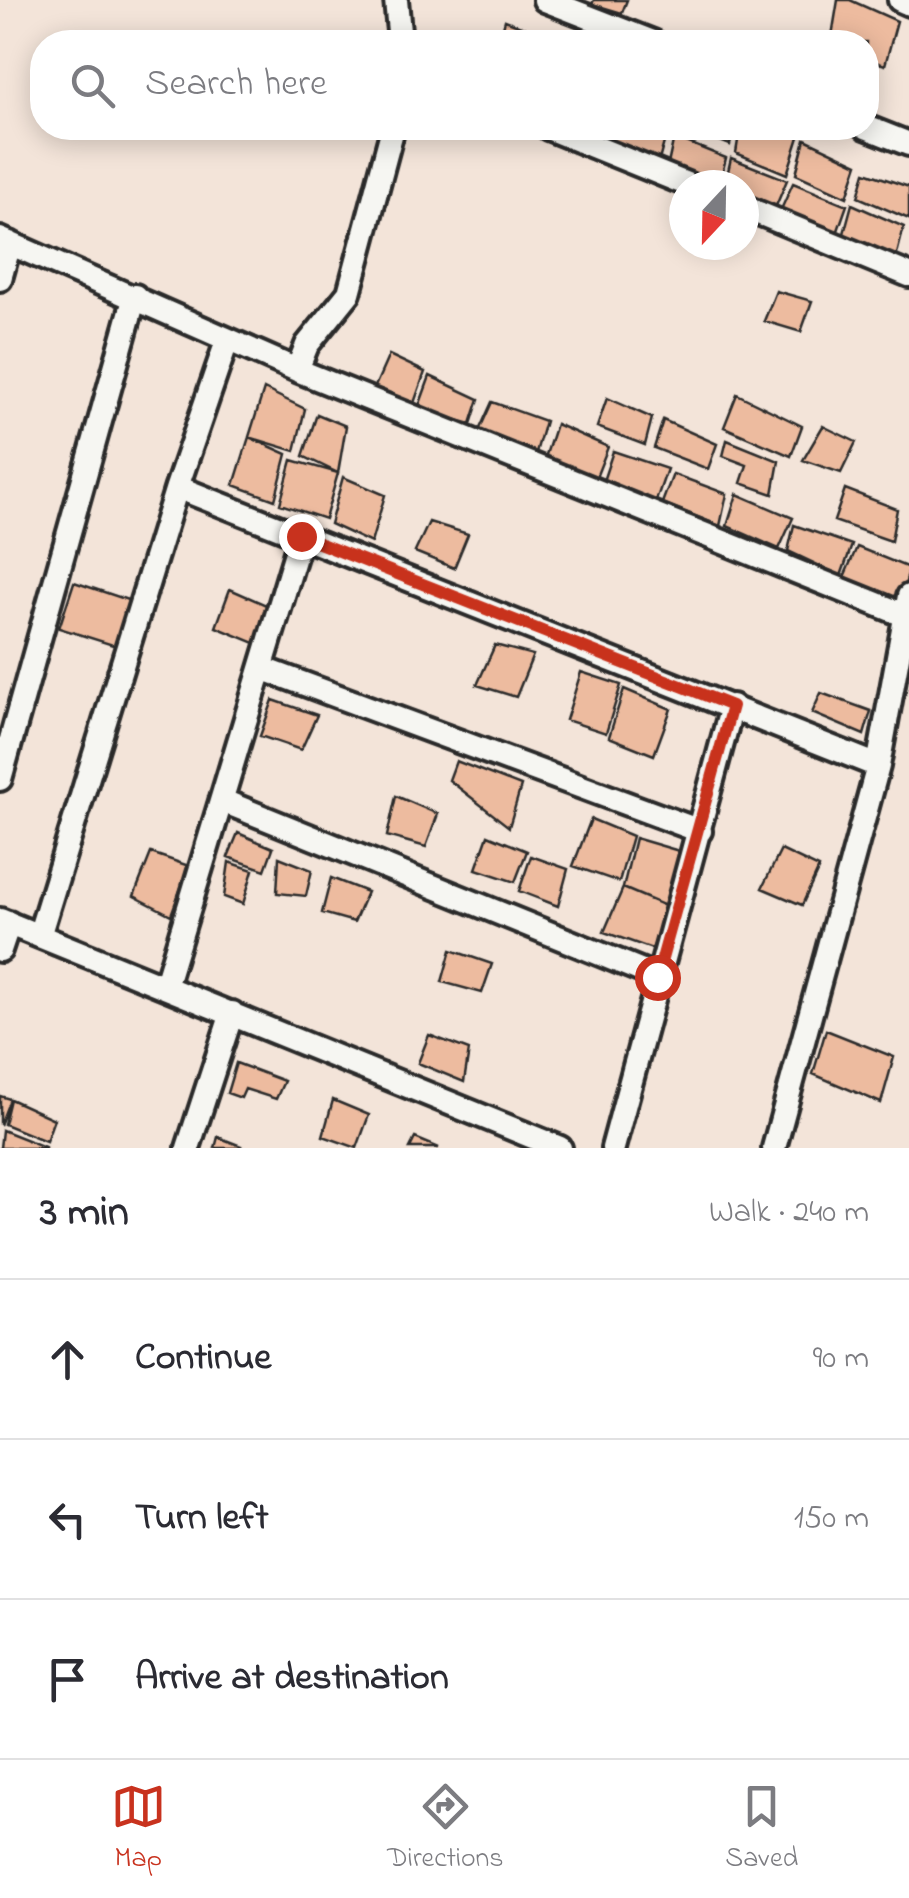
<!DOCTYPE html>
<html lang="en">
<head>
<meta charset="utf-8">
<style>
  body { margin:0; font-family:"Indie Flower",sans-serif; background:#f7f7f7; color:#2b2b33 }
  .compass { position:absolute; left:669px; top:170px; width:90px; height:90px; border-radius:50%; background:#fff; box-shadow:0 5px 25px #0003; rotate:202deg }
  .stop { position:absolute; width:30px; height:30px; margin:-22px; border:8px solid #c8321e; border-radius:50%; background:#fff }
  .stop.end { background:#c8321e; border-color:#fff; box-shadow:0 2px 10px #0008 }
  .list { margin:0; padding:0; list-style:none }
  h2 { display:flex; justify-content:space-between; align-items:center; height:130px; margin:0; padding:0 40px; font-size:42px }
  h2 small { font-size:32px; font-weight:400; color:#7c7c81 }
  .list li { display:grid; grid-template-columns:65px 1fr auto; gap:30px; align-items:center; box-sizing:border-box; height:160px; padding:0 40px; border-top:2px solid #e1e1e2 }
  .list b { display:block; font-size:38px; white-space:nowrap }
  .list em { font-size:32px; font-style:normal; color:#7c7c81 }
  .icon { flex:none; width:55px; height:55px; fill:none; stroke:currentColor; stroke-width:2; stroke-linecap:round; stroke-linejoin:round }
  .map { position:relative; flex:none; width:909px; height:1148px; overflow:hidden }
  .search { position:absolute; background:#fff; box-shadow:0 5px 25px #0003; left:30px; right:30px; top:30px; height:110px; display:flex; align-items:center; gap:25px; box-sizing:border-box; padding:0 35px; border-radius:40px; color:#7c7c81; font-size:38px }
  .sheet { height:610px; background:#fff }
  nav { display:flex; justify-content:space-around; align-items:center; box-sizing:border-box; height:140px; border-top:2px solid #e1e1e2; background:#fff; font-size:28px; color:#7c7c81 }
  nav a { display:grid; justify-items:center; gap:5px }
  nav .on { color:#c8321e }
  .map>svg:first-child { display:block }
  .building { fill:#edbb9f; stroke:#2b2b2b; stroke-width:2.5 }
  .lines { fill:none; stroke-linecap:round; stroke-linejoin:round }
  .street-casing { stroke:#2b2b2b; stroke-width:30 }
  .street { stroke:#f6f6f2; stroke-width:22 }
  .route { stroke:#c8321e; stroke-width:12 }
</style>
</head>
<body>
<div class="map">
<svg width="909" height="1148" viewBox="0 0 909 1148">
  <rect width="100%" height="100%" fill="#f3e4d9"/>
  <filter id="ink" filterUnits="userSpaceOnUse"><feTurbulence type="fractalNoise" baseFrequency=".01" numOctaves="2"/><feDisplacementMap in="SourceGraphic" scale="20" xChannelSelector="R" yChannelSelector="G"/><feConvolveMatrix kernelMatrix="1 2 1 2 8 2 1 2 1" color-interpolation-filters="sRGB"/></filter>
  <g filter="url(#ink)">
    <path class="building" d="M594,0H627L622,13L592,4Z
      M838,0H850L897,21L885,65L866,59V42H831Z
      M505,20L558,40L557,42H499Z
      M607,128H668L658,164L602,145Z
      M688,128H733L730,145Z
      M740,128H777L799,137L787,174L736,153Z
      M674,137L726,158L719,185L667,169Z
      M805,139L858,164L847,197L796,174Z
      M731,158L787,180L773,213L744,201V185H725Z
      M865,172L909,187V219L858,197Z
      M793,183L847,205L835,239L779,214Z
      M852,204L904,227L895,262L842,241Z
      M776,291L812,301L801,332L764,321Z
      M389,355L425,372L413,406L373,391Z
      M430,376L479,399L471,424L418,409Z
      M264,389L305,409L295,451L249,437Z
      M737,394L802,426L791,456L724,427Z
      M607,398L652,418L645,445L597,427Z
      M492,402L545,421L535,456L478,433Z
      M317,414L346,426L338,473L303,456Z
      M663,420L717,444L708,469L654,448Z
      M556,424L608,447L595,480L544,461Z
      M823,426L856,442L841,473L803,460Z
      M249,437L287,454L275,500L234,485Z
      M727,440L779,461L773,494L741,483L747,465L723,456Z
      M613,451L667,469L656,501L603,481Z
      M292,460L338,473L325,519L280,504Z
      M673,474L727,494L720,526L662,503Z
      M343,477L385,495L371,543L330,524Z
      M845,489L897,509L891,541L834,521Z
      M737,494L793,518L779,549L727,526Z
      M429,522L468,534L454,568L415,552Z
      M794,525L852,545L841,576L788,551Z
      M857,547L909,568L902,600L844,577Z
      M74,582L131,601L116,646L59,628Z
      M230,589L273,608L257,644L216,627Z
      M495,645L533,655L516,697L477,685Z
      M581,672L621,685L606,733L566,720Z
      M624,689L671,709L654,755L609,737Z
      M821,693L871,711L864,735L812,713Z
      M273,700L317,715L301,750L260,736Z
      M456,761L521,786L509,827L449,780Z
      M396,796L438,814L426,847L387,836Z
      M591,819L632,836L619,882L573,866Z
      M238,833L273,848L265,870L228,857Z
      M488,835L527,851L515,882L476,869Z
      M635,838L679,851L670,908L623,888Z
      M781,850L819,868L802,905L762,888Z
      M151,853L189,866L171,915L134,896Z
      M531,856L568,869L558,906L519,891Z
      M279,857L312,870L306,896L277,893Z
      M229,862L253,870L243,904L224,897Z
      M331,878L367,892L354,922L322,913Z
      M623,888L670,908L652,949L604,932Z
      M451,950L492,964L482,993L442,982Z
      M826,1030L894,1057L881,1103L813,1074Z
      M429,1035L469,1050L464,1082L418,1063Z
      M236,1063L284,1081L276,1099L245,1089L241,1098L227,1093Z
      M0,1096L10,1099L0,1125Z
      M10,1099L54,1119L46,1141L4,1124Z
      M333,1100L369,1115L357,1148L323,1136Z
      M2,1130L45,1147V1148H0Z
      M218,1137L241,1146L240,1148H215Z
      M415,1138L439,1148H410Z"/>
    <g class="lines">
      <defs>
        <path id="street" d="M396,0L400,42
          M545,0L653,42
          M900,0L909,4
          M866,127L909,144
          M548,128L689,185
          M744,207L909,275
          M0,239L297,370L909,617
          M0,279L10,243
          M297,370L307,345L349,293L393,128
          M177,487L878,766
          M264,669L700,831
          M0,779L135,296
          M223,801L657,977
          M0,920L560,1148
          M40,933L177,487L227,341
          M0,950L9,923
          M165,987L301,536
          M188,1148L232,1013
          M613,1148L732,706
          M774,1148L878,766L909,596"/>
      </defs>
      <use href="#street" class="street-casing"/>
      <use href="#street" class="street"/>
    </g>
  </g>
  <g class="lines" filter="url(#ink)">
    <path class="route" d="M301,536L732,706L657,977"/>
  </g>
</svg>
<svg class="compass" viewBox="-18 -18 36 36"><path d="M0-13l5 13h-10z" fill="#e53935"/><path d="M0 13l5-13h-10z" fill="#7c7c81"/></svg>
<div class="stop" style="left:657px;top:977px"></div>
<div class="stop end" style="left:301px;top:536px"></div>
<div class="search"><svg class="icon" aria-label="search" viewBox="0 0 24 24"><circle cx="10" cy="10" r="6"/><path d="M15 15l6 6"/></svg>Search here</div>
</div>
<section class="sheet">
<h2>3 min<small>Walk · 240 m</small></h2>
<ul class="list">
<li><svg class="icon" aria-label="ahead" viewBox="0 0 24 24"><path d="M12 20V5M6 11l6-6 6 6"/></svg><div><b>Continue</b></div><em>90 m</em></li>
<li><svg class="icon" aria-label="left" viewBox="0 0 24 24"><path d="M17 20v-9H6M10 6l-5 5 5 5"/></svg><div><b>Turn left</b></div><em>150 m</em></li>
<li><svg class="icon" aria-label="arrive" viewBox="0 0 24 24"><path d="M6 21V4h12l-3 4 3 4H6"/></svg><div><b>Arrive at destination</b></div></li>
</ul>
</section>
<nav>
<a class="on"><svg class="icon" aria-label="map" viewBox="0 0 24 24"><path d="M3 6l6-2 6 2 6-2v14l-6 2-6-2-6 2zM9 4v14M15 6v14"/></svg>Map</a>
<a><svg class="icon" aria-label="directions" viewBox="0 0 24 24"><path d="M12 3l9 9-9 9-9-9zM9 14v-3h6M13 9l2 2-2 2"/></svg>Directions</a>
<a><svg class="icon" aria-label="saved" viewBox="0 0 24 24"><path d="M7 4h10v16l-5-4-5 4z"/></svg>Saved</a>
</nav>
</body>
</html>
